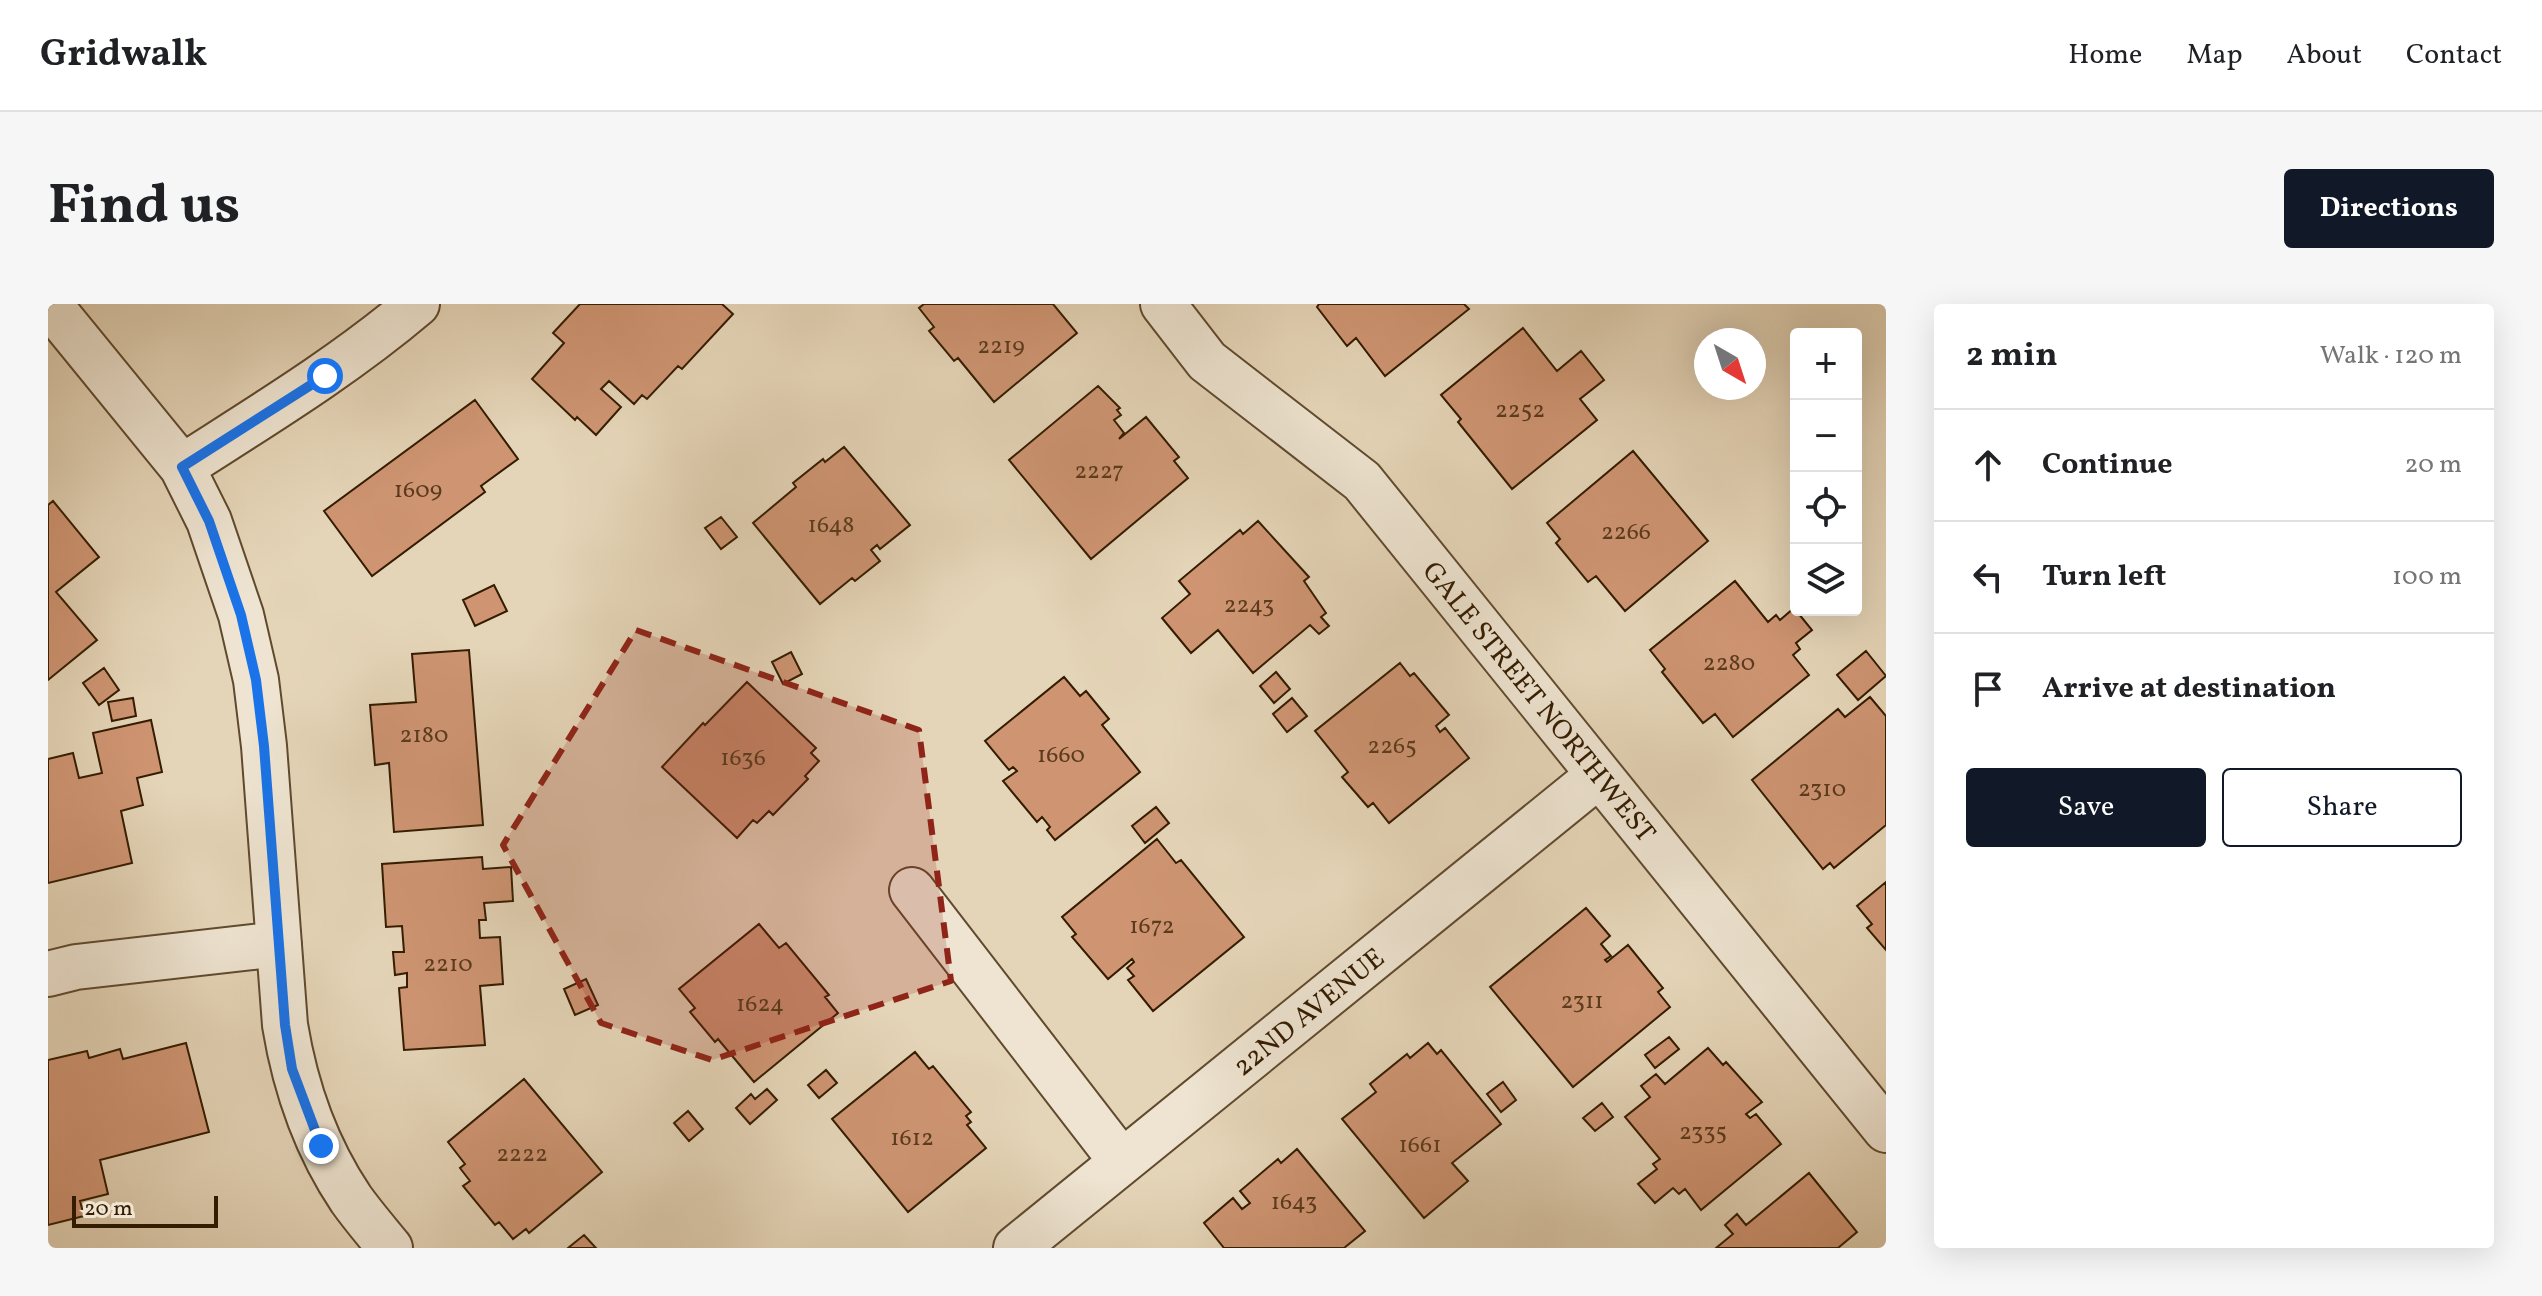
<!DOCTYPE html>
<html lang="en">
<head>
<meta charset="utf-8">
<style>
  body { margin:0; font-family:Vollkorn,serif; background:#f6f6f6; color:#202124 }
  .controls { position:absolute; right:24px; top:24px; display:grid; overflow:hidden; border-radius:8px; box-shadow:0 8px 32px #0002 }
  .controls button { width:72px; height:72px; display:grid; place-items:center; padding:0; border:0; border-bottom:2px solid #e0e0e0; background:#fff; color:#202124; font:40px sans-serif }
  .compass { position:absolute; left:1646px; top:24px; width:72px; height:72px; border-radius:50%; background:#fff; box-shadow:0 8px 32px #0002; rotate:141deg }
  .scale { position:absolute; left:24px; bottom:20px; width:146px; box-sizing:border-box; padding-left:8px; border:4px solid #341c00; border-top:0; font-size:22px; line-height:28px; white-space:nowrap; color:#341c00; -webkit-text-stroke:6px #eee4d1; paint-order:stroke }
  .stop { position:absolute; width:24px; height:24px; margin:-18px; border:6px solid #1a73e8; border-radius:50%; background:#fff }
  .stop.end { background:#1a73e8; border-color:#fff; box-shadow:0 2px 8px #0008 }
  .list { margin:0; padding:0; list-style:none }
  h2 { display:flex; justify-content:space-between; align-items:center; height:104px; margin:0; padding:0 32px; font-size:34px }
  h2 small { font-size:26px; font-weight:400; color:#757577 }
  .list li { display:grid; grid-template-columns:52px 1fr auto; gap:24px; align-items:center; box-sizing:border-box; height:112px; padding:0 32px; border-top:2px solid #e0e0e0 }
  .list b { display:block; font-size:30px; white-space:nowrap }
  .list em { font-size:26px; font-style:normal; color:#757577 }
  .actions { display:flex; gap:16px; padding:24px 32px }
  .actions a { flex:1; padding:18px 0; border:2px solid #111827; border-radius:8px; text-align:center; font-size:28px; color:#111827 }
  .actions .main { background:#111827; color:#fff }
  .icon { flex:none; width:44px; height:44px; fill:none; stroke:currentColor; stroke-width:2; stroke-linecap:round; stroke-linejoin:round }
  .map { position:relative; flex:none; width:1838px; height:944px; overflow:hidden; border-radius:8px }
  header { display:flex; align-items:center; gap:48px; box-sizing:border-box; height:112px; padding:0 40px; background:#fff; border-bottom:2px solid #e0e0e0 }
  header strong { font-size:38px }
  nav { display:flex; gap:44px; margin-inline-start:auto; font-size:28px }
  .intro { display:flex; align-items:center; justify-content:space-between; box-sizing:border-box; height:192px; padding:0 48px }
  h1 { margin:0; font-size:56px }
  .button { padding:20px 36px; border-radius:8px; background:#111827; color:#fff; font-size:28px; font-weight:700 }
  main { display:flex; gap:48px; padding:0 48px }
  aside { flex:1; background:#fff; border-radius:8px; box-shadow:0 8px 32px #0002 }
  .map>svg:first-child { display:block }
  .building { fill:#cf9573; stroke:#341c00; stroke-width:2 }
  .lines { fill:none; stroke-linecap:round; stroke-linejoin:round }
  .street-casing { stroke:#604a2e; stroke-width:48 }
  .street { stroke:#eee4d1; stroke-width:44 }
  .route { stroke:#1a73e8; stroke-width:10 }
  .marked { fill:#8f2418; fill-opacity:0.2; stroke:#8f2418; stroke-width:6; stroke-dasharray:16 10; stroke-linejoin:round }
  .labels { text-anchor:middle; stroke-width:6; stroke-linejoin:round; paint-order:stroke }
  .number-label { font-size:24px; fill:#5b3a1d }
  .street-label { font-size:28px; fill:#341c00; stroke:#eee4d1 }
</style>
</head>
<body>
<header>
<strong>Gridwalk</strong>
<nav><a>Home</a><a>Map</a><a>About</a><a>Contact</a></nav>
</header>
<div class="intro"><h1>Find us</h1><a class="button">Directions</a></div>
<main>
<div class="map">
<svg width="1838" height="944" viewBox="0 0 1838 944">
  <rect width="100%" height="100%" fill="#e5d5b8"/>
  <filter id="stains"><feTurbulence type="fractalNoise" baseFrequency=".0025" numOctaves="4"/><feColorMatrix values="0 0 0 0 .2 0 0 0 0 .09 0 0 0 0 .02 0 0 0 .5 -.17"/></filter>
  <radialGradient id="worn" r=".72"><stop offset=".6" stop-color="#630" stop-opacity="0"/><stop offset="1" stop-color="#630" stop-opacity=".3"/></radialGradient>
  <path class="building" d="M532,0H674L685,10L634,65L630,62L599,95L594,91L586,100L561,77L553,85L573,103L548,131L529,113L527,116L484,75L516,39L505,29Z
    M876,0H1005L1029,29L946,98L910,54L906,57L881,27L886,23L871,4Z
    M1271,0H1416L1421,5L1337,72L1308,34L1299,42L1269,3Z
    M1475,24L1509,67L1533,47L1556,76L1532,95L1549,116L1464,185L1410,118L1413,115L1393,91Z
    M1050,82L1072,104L1069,106L1073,111L1066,116L1076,129L1071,135L1098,113L1131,153L1126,157L1140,174L1043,255L961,156Z
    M427,96L470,155L433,182L437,188L324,272L276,207Z
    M796,143L862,221L832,245L829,241L823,246L832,257L807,277L804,274L772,300L705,219L748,183L745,179L775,155L777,158Z
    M1585,147L1660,237L1577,307L1548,272L1540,278L1508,239L1512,235L1499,219Z
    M5,197L51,253L8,288L49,336L0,376V201Z
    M673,213L689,233L673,245L657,224Z
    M1210,217L1261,273L1256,277L1278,309L1273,313L1281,322L1271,330L1262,321L1205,369L1170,326L1143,349L1114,314L1142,290L1131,277L1192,226L1195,230Z
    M1687,277L1720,318L1728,311L1732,316L1746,304L1764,326L1748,339L1752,345L1745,351L1761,371L1685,433L1667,410L1655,419L1614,368L1617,365L1602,346Z
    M446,281L459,307L427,322L415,296Z
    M421,346L435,521L346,528L341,459L327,461L322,401L368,398L364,350Z
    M1818,347L1838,372L1810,396L1789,371Z
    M743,348L754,370L735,380L724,358Z
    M1352,359L1362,372L1366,369L1401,411L1388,422L1392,428L1397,424L1421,454L1341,519L1325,499L1320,503L1294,473L1300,468L1267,427Z
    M56,364L71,386L51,401L35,379Z
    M1228,368L1242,385L1226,399L1212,382Z
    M1016,373L1032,392L1038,387L1061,415L1054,421L1092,468L1007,536L999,526L1002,523L994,513L989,518L955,477L969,467L965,463L961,466L937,437Z
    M699,378L768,444L763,449L771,457L757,472L760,475L725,511L721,507L709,519L705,516L689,534L614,463L655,419L657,421Z
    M1822,393L1838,412V521L1786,564L1782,559L1775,565L1704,476L1790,405L1797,413Z
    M85,394L88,412L64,417L60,398Z
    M1244,394L1259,412L1239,428L1225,410Z
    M103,416L114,468L89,474L95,501L73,507L84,559L0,579V455L25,449L31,474L54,469L45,429Z
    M1108,503L1121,519L1097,539L1084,522Z
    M1109,535L1128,559L1133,556L1196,633L1105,707L1080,676L1086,672L1079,664L1086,658L1084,655L1060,675L1024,633L1028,630L1014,613Z
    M434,553L435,565L463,563L465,597L436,599L438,616H431L432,634L452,633L455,680L432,682L437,741L356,746L351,684L359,683V669L347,671L345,648H356L354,622L338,623L334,560Z
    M1838,578V646L1819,624L1824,620L1809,602Z
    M1538,604L1562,632L1553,640L1563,652L1557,656L1559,658L1580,641L1615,684L1610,688L1622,703L1525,783L1442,683Z
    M711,620L731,644L738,639L781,691L777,693L790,709L706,778L670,735L667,738L642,708L647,704L631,685Z
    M538,675L550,701L527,711L516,685Z
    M1621,733L1631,745L1607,764L1597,751Z
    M138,739L161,828L52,856L60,890L32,897L36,912L0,921V756L39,747L41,754L72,745L75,755Z
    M1380,739L1389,750L1393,746L1453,820L1404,859L1420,877L1376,914L1294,815L1328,788L1322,780L1359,750L1362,754Z
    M1660,744L1675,761L1678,758L1714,798L1698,810L1702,814L1708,810L1733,840L1653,906L1637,885L1631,890L1625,884L1607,899L1590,880L1609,865L1605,860L1612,855L1577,813L1602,793L1593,782L1608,770L1617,780Z
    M867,748L881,765L885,762L923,808L918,812L923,818L919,821L938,844L860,908L784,815Z
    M778,766L789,779L771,794L760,781Z
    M476,775L554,868L481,929L478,925L465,935L451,918L447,921L415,882L422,877L412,864L417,860L400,838Z
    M1455,778L1468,796L1453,808L1439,790Z
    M719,785L729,796L702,820L688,804L703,790L707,795Z
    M1554,799L1565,813L1547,827L1535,814Z
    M640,807L655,825L641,837L626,819Z
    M1249,845L1317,927L1296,944H1176L1156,919L1185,894L1194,905L1202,899L1192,887L1230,855L1233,859Z
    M1761,869L1809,928L1790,944H1668L1685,930L1677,921L1689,910L1698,921Z
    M536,931L548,944H520Z"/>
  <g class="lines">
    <defs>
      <path id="street" d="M1,0L134,163L161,217L193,311L208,376L216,442L237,721C247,782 268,843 303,895C315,912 329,928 342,944
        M1115,0L1159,57L1314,177L1838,826
        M134,163C215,111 296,62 369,0
        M864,586L1074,858
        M0,670L28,663L231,640
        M968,944L1551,471"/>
    </defs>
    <use href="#street" class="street-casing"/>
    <use href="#street" class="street"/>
  </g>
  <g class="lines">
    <path class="route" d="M273,842L244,765L237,721L216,442L208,376L193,311L161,217L134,163L277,72"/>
  </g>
  <path class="marked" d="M588,326L871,426L903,677L664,756L553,719L455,541Z"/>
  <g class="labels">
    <g class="number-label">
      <text x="953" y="49">2219</text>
      <text x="1472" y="113">2252</text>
      <text x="1051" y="174">2227</text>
      <text x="370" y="193">1609</text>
      <text x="783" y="228">1648</text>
      <text x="1578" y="235">2266</text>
      <text x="1201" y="308">2243</text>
      <text x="1681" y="366">2280</text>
      <text x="376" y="438">2180</text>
      <text x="1344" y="449">2265</text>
      <text x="1013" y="458">1660</text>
      <text x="695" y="461">1636</text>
      <text x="1774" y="492">2310</text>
      <text x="1104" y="629">1672</text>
      <text x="400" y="667">2210</text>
      <text x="1534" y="704">2311</text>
      <text x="712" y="707">1624</text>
      <text x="1655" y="835">2335</text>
      <text x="864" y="841">1612</text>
      <text x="1372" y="848">1661</text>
      <text x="474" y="857">2222</text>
      <text x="1246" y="905">1643</text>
    </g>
    <g class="street-label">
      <text transform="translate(1492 397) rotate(51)" y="10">GALE STREET NORTHWEST</text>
      <text transform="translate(1260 707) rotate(-39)" y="10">22ND AVENUE</text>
    </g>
  </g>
  <rect width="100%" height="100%" filter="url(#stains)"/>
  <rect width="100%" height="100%" fill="url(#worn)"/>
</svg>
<div class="controls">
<button>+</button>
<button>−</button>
<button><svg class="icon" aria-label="locate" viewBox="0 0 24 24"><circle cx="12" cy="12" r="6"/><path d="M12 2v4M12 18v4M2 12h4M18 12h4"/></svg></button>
<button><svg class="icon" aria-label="layers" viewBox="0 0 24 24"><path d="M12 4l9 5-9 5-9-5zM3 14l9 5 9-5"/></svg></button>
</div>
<svg class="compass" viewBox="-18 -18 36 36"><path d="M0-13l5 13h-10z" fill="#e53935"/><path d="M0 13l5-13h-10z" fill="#757577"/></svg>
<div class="scale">20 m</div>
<div class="stop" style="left:277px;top:72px"></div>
<div class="stop end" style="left:273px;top:842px"></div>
</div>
<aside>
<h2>2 min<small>Walk · 120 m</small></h2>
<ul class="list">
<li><svg class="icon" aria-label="ahead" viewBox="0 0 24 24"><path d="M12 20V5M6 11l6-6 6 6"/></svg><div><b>Continue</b></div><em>20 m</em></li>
<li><svg class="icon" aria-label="left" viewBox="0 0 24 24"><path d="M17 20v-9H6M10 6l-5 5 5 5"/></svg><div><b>Turn left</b></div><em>100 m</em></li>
<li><svg class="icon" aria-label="arrive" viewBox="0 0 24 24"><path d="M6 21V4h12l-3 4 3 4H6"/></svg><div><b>Arrive at destination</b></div></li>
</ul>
<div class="actions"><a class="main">Save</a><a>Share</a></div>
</aside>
</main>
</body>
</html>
